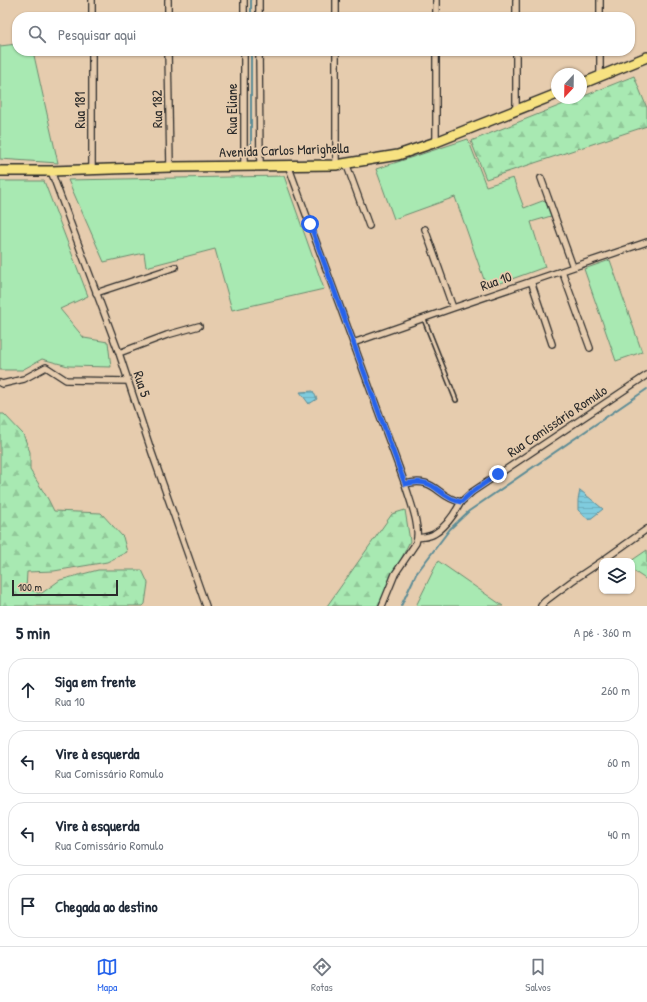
<!DOCTYPE html>
<html lang="pt">
<head>
<meta charset="utf-8">
<style>
  body { margin:0; font-family:"Patrick Hand",sans-serif; background:#f2f2f3; color:#1f2937 }
  .controls { position:absolute; right:12px; bottom:12px; display:grid; overflow:hidden; border-radius:8px; box-shadow:0 1px 3px #0004 }
  .controls button { width:36px; height:36px; display:grid; place-items:center; padding:0; border:0; border-bottom:1px solid #e0e1e3; background:#fff; color:#1f2937; font:20px sans-serif }
  .compass { position:absolute; left:551px; top:68px; width:36px; height:36px; border-radius:50%; background:#fff; box-shadow:0 1px 3px #0004; rotate:202deg }
  .scale { position:absolute; left:12px; bottom:10px; width:106px; box-sizing:border-box; padding-left:4px; border:2px solid #2b2b2b; border-top:0; font-size:11px; line-height:14px; white-space:nowrap; color:#2b2b2b; -webkit-text-stroke:3px #e6ccae; paint-order:stroke }
  .stop { position:absolute; width:12px; height:12px; margin:-9px; border:3px solid #2563eb; border-radius:50%; background:#fff }
  .stop.end { background:#2563eb; border-color:#fff; box-shadow:0 1px 4px #0008 }
  .list { margin:0; padding:0; list-style:none }
  h2 { display:flex; justify-content:space-between; align-items:center; height:52px; margin:0; padding:0 16px; font-size:17px }
  h2 small { font-size:13px; font-weight:400; color:#747a83 }
  .list li { display:grid; grid-template-columns:26px 1fr auto; gap:12px; align-items:center; box-sizing:border-box; height:64px; margin:0 8px 8px; padding:0 8px; border:1px solid #e0e1e3; border-radius:16px }
  .list b { display:block; font-size:15px; white-space:nowrap }
  .list p { margin:0; font-size:13px; white-space:nowrap; color:#747a83 }
  .list em { font-size:13px; font-style:normal; color:#747a83 }
  .icon { flex:none; width:22px; height:22px; fill:none; stroke:currentColor; stroke-width:2; stroke-linecap:round; stroke-linejoin:round }
  .map { position:relative; flex:none; width:647px; height:606px; overflow:hidden }
  .search { position:absolute; background:#fff; box-shadow:0 1px 3px #0004; left:12px; right:12px; top:12px; height:44px; display:flex; align-items:center; gap:10px; box-sizing:border-box; padding:0 14px; border-radius:16px; color:#747a83; font-size:15px }
  .sheet { height:340px; background:#fff }
  nav { display:flex; justify-content:space-around; align-items:center; box-sizing:border-box; height:56px; border-top:1px solid #e0e1e3; background:#fff; font-size:11px; color:#747a83 }
  nav a { display:grid; justify-items:center; gap:2px }
  nav .on { color:#2563eb }
  .map>svg:first-child { display:block }
  .grass { fill:#a8e9b2; stroke:#6a8a6e }
  .forest { fill:url(#forest-firs); stroke:#6a8a6e }
  .water { fill:url(#water-rules); stroke:#5d8c96 }
  .lines { fill:none; stroke-linecap:round; stroke-linejoin:round }
  .stream { stroke:#5d8c96; stroke-width:2 }
  .lane-casing { stroke:#2b2b2b; stroke-width:6 }
  .street-casing { stroke:#2b2b2b; stroke-width:8 }
  .primary-casing { stroke:#2b2b2b; stroke-width:12 }
  .lane { stroke:#e6ccae; stroke-width:3 }
  .street { stroke:#e6ccae; stroke-width:5.5 }
  .primary { stroke:#f7e281; stroke-width:9 }
  .route { stroke:#2563eb; stroke-width:5 }
  .labels { text-anchor:middle; stroke-width:3.5; stroke-linejoin:round; paint-order:stroke }
  .street-label { font-size:14px; fill:#2b2b2b; stroke:#e6ccae }
</style>
</head>
<body>
<div class="map">
<svg width="647" height="606" viewBox="0 0 647 606">
  <defs>
    <pattern id="forest-firs" width="22" height="20" patternUnits="userSpaceOnUse"><rect width="22" height="20" fill="#a8e9b2"/><path d="M5 1l3.5 6h-7zM16 11l3.5 6h-7z" fill="#91c899"/></pattern>
    <pattern id="water-rules" width="6" height="5" patternUnits="userSpaceOnUse"><rect width="6" height="5" fill="#7fccde"/><path d="M0 2.5h6" fill="none" stroke="#6eafbf"/></pattern>
  </defs>
  <rect width="100%" height="100%" fill="#e6ccae"/>
  <filter id="ink" filterUnits="userSpaceOnUse"><feTurbulence type="fractalNoise" baseFrequency=".025" numOctaves="2"/><feDisplacementMap in="SourceGraphic" scale="8" xChannelSelector="R" yChannelSelector="G"/><feConvolveMatrix kernelMatrix="1 2 1 2 8 2 1 2 1" color-interpolation-filters="sRGB"/></filter>
  <g filter="url(#ink)">
    <path class="grass" d="M17,44V51H33L58,163L0,159V46Z
      M468,139L486,186L513,178L524,208L545,200L551,216L531,222L545,267L487,288L455,197L394,219L376,169Z
      M284,176L324,289L232,310L215,249L146,267L144,253L104,262L68,180Z
      M0,181H44L88,296L60,309L84,338L108,342L111,367L68,366L42,359L22,370H0Z
      M610,260L642,352L616,361L584,269Z
      M438,561L503,606H416Z"/>
    <path class="forest" d="M634,76L647,108V126L486,179L471,141Z
      M0,414H4L23,434L30,452V470L48,499L54,511L101,513L123,537L127,552L107,562L54,571L27,572L26,589L42,593L60,580L98,570H142L148,583L145,604L143,606H0Z
      M405,510L410,541L378,606H327L392,514Z
      M647,550V580L632,570V561H631Z"/>
    <path class="water" d="M313,391L317,399L309,404L300,392Z
      M580,490L603,509L589,520L578,510V500Z"/>
    <g class="lines">
      <path class="stream" d="M251,0V17
        M251,51V155
        M401,606L416,574L450,529L469,511L647,389"/>
      <defs>
        <path id="lane" d="M424,319L456,400"/>
        <path id="street" d="M168,0V17
          M244,0V17
          M259,0V17
          M436,0V17
          M516,0V17
          M92,17V0
          M336,17V0
          M600,17V0
          M92,51V170
          M168,51L170,167
          M244,51V166
          M259,51L260,166
          M436,51V142
          M516,51V110
          M600,77V51
          M346,163L369,226
          M288,165L405,484C410,501 421,527 416,543L395,574L382,606
          M336,165V51
          M51,171L119,353L152,453L206,606
          M541,178L573,267
          M425,229L453,308
          M562,271L590,348
          M531,281L552,344
          M96,293L175,267
          M353,343L453,308L647,242
          M119,353L167,335L199,326
          M0,383L2,384L24,379L46,367L66,380L128,381
          M405,484C436,476 436,497 461,502L472,492L647,375
          M418,538C423,537 429,537 434,534C445,528 455,513 461,502
          M602,561L647,529
          M541,606L544,602L572,581L602,561"/>
        <path id="primary" d="M581,84L647,57
          M0,171H51L170,167L336,165L398,155L436,142L557,94"/>
      </defs>
      <use href="#lane" class="lane-casing"/>
      <use href="#street" class="street-casing"/>
      <use href="#primary" class="primary-casing"/>
      <use href="#lane" class="lane"/>
      <use href="#street" class="street"/>
      <use href="#primary" class="primary"/>
    </g>
  </g>
  <g class="lines" filter="url(#ink)">
    <path class="route" d="M310,224L405,484C437,476 436,497 461,502L472,492L498,474"/>
  </g>
  <g class="labels">
    <g class="street-label">
      <text transform="translate(157 109) rotate(-91)" y="5">Rua 182</text>
      <text transform="translate(232 109) rotate(-90)" y="5">Rua Eliane</text>
      <text transform="translate(80 110) rotate(-90)" y="5">Rua 181</text>
      <text transform="translate(284 150) rotate(-2)" y="5">Avenida Carlos Marighella</text>
      <text transform="translate(496 281) rotate(-19)" y="5">Rua 10</text>
      <text transform="translate(142 384) rotate(72)" y="5">Rua 5</text>
      <text transform="translate(557 421) rotate(-34)" y="5">Rua Comissário Romulo</text>
    </g>
  </g>
</svg>
<div class="controls">
<button><svg class="icon" aria-label="layers" viewBox="0 0 24 24"><path d="M12 4l9 5-9 5-9-5zM3 14l9 5 9-5"/></svg></button>
</div>
<svg class="compass" viewBox="-18 -18 36 36"><path d="M0-13l5 13h-10z" fill="#e53935"/><path d="M0 13l5-13h-10z" fill="#747a83"/></svg>
<div class="scale">100 m</div>
<div class="stop" style="left:310px;top:224px"></div>
<div class="stop end" style="left:498px;top:474px"></div>
<div class="search"><svg class="icon" aria-label="search" viewBox="0 0 24 24"><circle cx="10" cy="10" r="6"/><path d="M15 15l6 6"/></svg>Pesquisar aqui</div>
</div>
<section class="sheet">
<h2>5 min<small>A pé · 360 m</small></h2>
<ul class="list">
<li><svg class="icon" aria-label="ahead" viewBox="0 0 24 24"><path d="M12 20V5M6 11l6-6 6 6"/></svg><div><b>Siga em frente</b><p>Rua 10</p></div><em>260 m</em></li>
<li><svg class="icon" aria-label="left" viewBox="0 0 24 24"><path d="M17 20v-9H6M10 6l-5 5 5 5"/></svg><div><b>Vire à esquerda</b><p>Rua Comissário Romulo</p></div><em>60 m</em></li>
<li><svg class="icon" aria-label="left" viewBox="0 0 24 24"><path d="M17 20v-9H6M10 6l-5 5 5 5"/></svg><div><b>Vire à esquerda</b><p>Rua Comissário Romulo</p></div><em>40 m</em></li>
<li><svg class="icon" aria-label="arrive" viewBox="0 0 24 24"><path d="M6 21V4h12l-3 4 3 4H6"/></svg><div><b>Chegada ao destino</b></div></li>
</ul>
</section>
<nav>
<a class="on"><svg class="icon" aria-label="map" viewBox="0 0 24 24"><path d="M3 6l6-2 6 2 6-2v14l-6 2-6-2-6 2zM9 4v14M15 6v14"/></svg>Mapa</a>
<a><svg class="icon" aria-label="directions" viewBox="0 0 24 24"><path d="M12 3l9 9-9 9-9-9zM9 14v-3h6M13 9l2 2-2 2"/></svg>Rotas</a>
<a><svg class="icon" aria-label="saved" viewBox="0 0 24 24"><path d="M7 4h10v16l-5-4-5 4z"/></svg>Salvos</a>
</nav>
</body>
</html>
